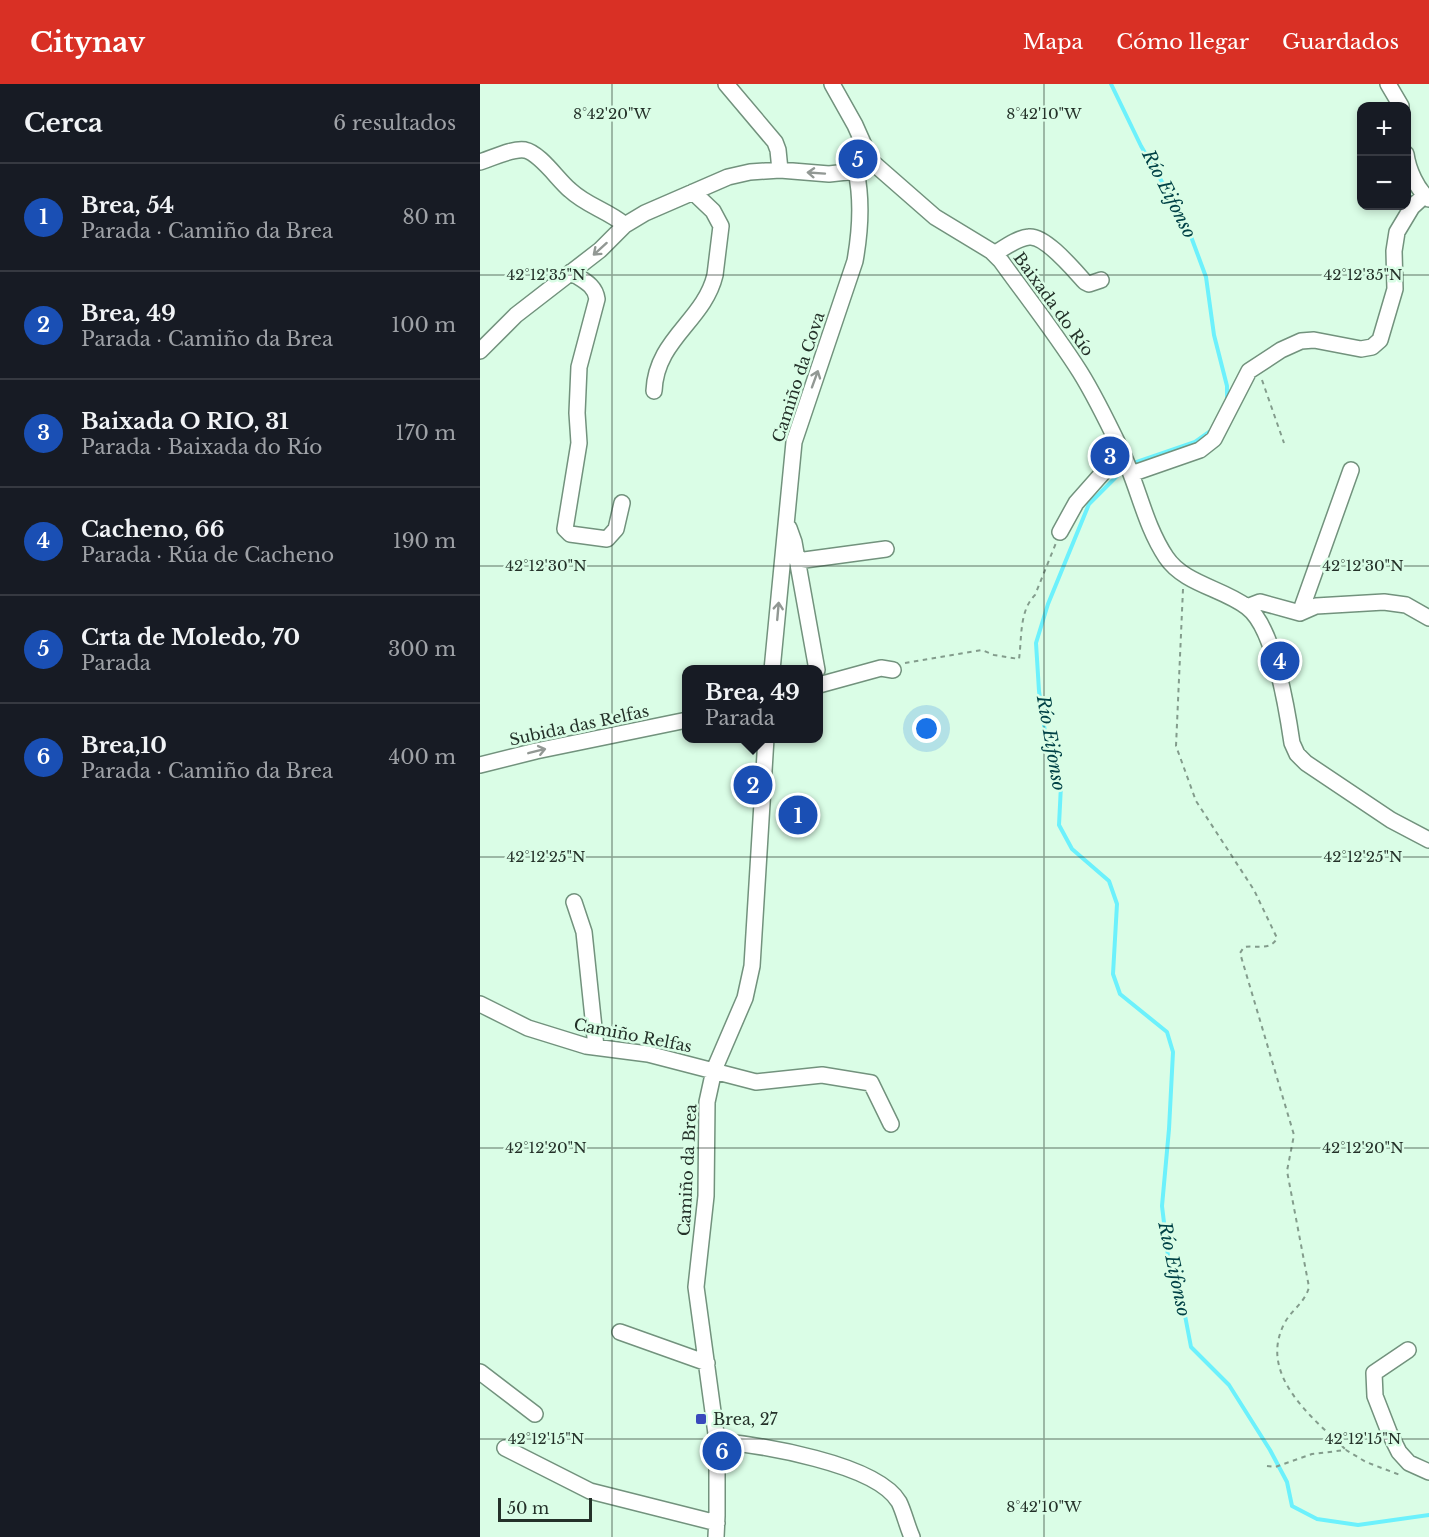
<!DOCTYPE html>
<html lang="es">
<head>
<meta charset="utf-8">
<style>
  body { margin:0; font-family:"Libre Baskerville",serif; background:#242831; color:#f1f3f6 }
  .controls { position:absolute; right:18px; top:18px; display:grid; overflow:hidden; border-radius:12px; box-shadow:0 3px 9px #0003 }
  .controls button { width:54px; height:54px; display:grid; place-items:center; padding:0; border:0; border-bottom:2px solid #363941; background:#171b24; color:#f1f3f6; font:30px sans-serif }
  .scale { position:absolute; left:18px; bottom:15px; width:94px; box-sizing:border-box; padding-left:6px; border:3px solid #243129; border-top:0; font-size:16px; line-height:21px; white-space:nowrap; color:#243129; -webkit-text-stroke:4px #dafde6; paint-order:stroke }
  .you { position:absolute; left:447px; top:645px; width:21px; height:21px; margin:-15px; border:4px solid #fff; border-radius:50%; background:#1a73e8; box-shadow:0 0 0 9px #1a73e833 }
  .badge { display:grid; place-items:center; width:39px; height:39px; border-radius:50%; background:#d93025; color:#fff; font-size:20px; font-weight:700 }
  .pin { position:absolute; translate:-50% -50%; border:3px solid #fff; box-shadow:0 2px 6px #0006 }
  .popup { position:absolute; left:202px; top:581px; width:141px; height:78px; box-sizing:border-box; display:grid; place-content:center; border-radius:12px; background:#171b24; filter:drop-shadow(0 2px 4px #0005); font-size:20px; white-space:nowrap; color:#9ea1a6 }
  .popup b { font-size:22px; color:#f1f3f6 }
  .popup::after { content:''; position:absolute; left:50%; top:100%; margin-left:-12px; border:12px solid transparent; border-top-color:#171b24 }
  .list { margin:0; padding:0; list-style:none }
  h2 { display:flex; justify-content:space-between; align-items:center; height:78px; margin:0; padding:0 24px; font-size:26px }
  h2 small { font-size:20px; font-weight:400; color:#9ea1a6 }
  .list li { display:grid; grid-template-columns:39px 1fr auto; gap:18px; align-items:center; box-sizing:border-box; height:108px; padding:0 24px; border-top:2px solid #363941 }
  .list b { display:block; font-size:22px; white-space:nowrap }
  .list p { margin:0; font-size:20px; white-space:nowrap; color:#9ea1a6 }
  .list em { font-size:20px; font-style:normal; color:#9ea1a6 }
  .map { position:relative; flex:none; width:949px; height:1453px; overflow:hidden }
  header { display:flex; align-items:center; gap:36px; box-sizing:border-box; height:84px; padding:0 30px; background:#d93025; color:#fff }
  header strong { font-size:28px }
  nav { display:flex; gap:33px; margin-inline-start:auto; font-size:21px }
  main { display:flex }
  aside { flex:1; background:#171b24 }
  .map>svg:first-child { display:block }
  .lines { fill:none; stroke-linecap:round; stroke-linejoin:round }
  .stream { stroke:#6cf1fc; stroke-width:4 }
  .minor-casing { stroke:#72927d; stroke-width:18 }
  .path { stroke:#839c8c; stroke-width:2; stroke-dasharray:4.5 4.5; stroke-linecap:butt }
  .minor { stroke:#fff; stroke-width:15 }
  .oneway { stroke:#929894 }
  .ticks { fill:none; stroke:#243129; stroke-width:1.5; stroke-opacity:0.45 }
  .poi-dot { fill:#3949bc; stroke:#dafde6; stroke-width:2 }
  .labels { text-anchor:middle; stroke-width:5; stroke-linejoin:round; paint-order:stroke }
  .street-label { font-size:16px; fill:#243129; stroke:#dafde6 }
  .poi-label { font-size:16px; fill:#243129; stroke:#dafde6; text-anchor:start }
  .water-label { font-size:18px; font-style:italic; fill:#004246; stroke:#dafde6 }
  .ticks-label { font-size:15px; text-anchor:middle; fill:#243129; stroke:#dafde6; stroke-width:5; stroke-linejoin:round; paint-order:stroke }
</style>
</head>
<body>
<header>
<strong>Citynav</strong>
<nav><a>Mapa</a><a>Cómo llegar</a><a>Guardados</a></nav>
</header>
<main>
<aside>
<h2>Cerca<small>6 resultados</small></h2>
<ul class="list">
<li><span class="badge" style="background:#1a4fb4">1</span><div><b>Brea, 54</b><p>Parada · Camiño da Brea</p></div><em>80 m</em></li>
<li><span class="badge" style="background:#1a4fb4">2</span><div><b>Brea, 49</b><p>Parada · Camiño da Brea</p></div><em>100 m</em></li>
<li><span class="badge" style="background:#1a4fb4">3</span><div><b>Baixada O RIO, 31</b><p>Parada · Baixada do Río</p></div><em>170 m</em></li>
<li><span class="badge" style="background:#1a4fb4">4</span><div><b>Cacheno, 66</b><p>Parada · Rúa de Cacheno</p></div><em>190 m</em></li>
<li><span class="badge" style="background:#1a4fb4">5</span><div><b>Crta de Moledo, 70</b><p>Parada</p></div><em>300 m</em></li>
<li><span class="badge" style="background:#1a4fb4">6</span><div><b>Brea,10</b><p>Parada · Camiño da Brea</p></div><em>400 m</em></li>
</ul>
</aside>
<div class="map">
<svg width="949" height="1453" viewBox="0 0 949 1453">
  <rect width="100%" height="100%" fill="#dafde6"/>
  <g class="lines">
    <path class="stream" d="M631,0L661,62L706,139L726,193L734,251L747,302V316
      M651,380L715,358L732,346
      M645,384L609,420L568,520L556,559L559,607L567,662L581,701L579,741L592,765L629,797L637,820L633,890L640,910L687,948L693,968L689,1045L682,1122L688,1172L703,1221L711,1263L749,1301L790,1366L807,1398L812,1422L837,1435L878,1441L949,1431"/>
    <defs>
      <path id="minor" d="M246,0L295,58L298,66L300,86
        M352,0L375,41L391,77L455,133L511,167L521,177C547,213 576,250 600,288C615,312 628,339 640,364C658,400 664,440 686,473C704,500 742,504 767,523C794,543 807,625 812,659L817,670L826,679L911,736L949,756
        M908,0L921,22
        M926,70C928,85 937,106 949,115
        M0,78C13,74 32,64 45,66C60,69 78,96 90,106C107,122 127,126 145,141
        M514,170C524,164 537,154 549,153C565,151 594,186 605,198L609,200L621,196
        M91,188C102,196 115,200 117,215L99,283L97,329L99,359L85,445L90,450L127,455L136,445L142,419
        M0,267L36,231L120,166L145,141L165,129L248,93L270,88L300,86L349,90L376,87L384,82
        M174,307C176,255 224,237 235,191L241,142L233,127L213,108
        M651,390L720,366L734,355L769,287L801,266L821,257L834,256L881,265L892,263L900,256L915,205L914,167L917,148L932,123L944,112
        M309,444L314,458L337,586
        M580,448L596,419L642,367
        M317,477L406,465
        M767,523L780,518L820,529L836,522L904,518L926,521L949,534
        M820,529L871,386
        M292,586L314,358L375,177C380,149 382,115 376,87
        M339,601L401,584L413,586
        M0,681L56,667L207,636
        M94,818L104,848L116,963
        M0,920L48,944L106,962L168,970L276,998L342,991L391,999L411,1040
        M140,1248L227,1279
        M928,1266L894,1289L895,1312L909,1348L919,1368L929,1379L949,1388
        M0,1288L55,1330
        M237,1357C279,1361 396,1379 419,1418C424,1428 427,1442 432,1453
        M25,1364L110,1407L237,1439
        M236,1453L237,1432V1357L216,1203L226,1112L227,1018L234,986L265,914L272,882L286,654"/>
    </defs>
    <use href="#minor" class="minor-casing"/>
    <path class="path" d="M782,296L804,359
      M703,505L696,662L716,717L774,806L797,854C791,867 776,861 764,863L760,869L814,1051L807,1087L829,1203C825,1219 811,1226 804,1240C778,1292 833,1334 866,1366
      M425,579L502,566L514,571L539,575C542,554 539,527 555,511L576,459
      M787,1382L795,1383L832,1370L866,1366L886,1378L920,1391"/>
    <use href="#minor" class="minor"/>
  </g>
  <defs><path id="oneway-shaft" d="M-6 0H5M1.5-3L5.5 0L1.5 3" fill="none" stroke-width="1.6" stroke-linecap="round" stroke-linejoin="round" transform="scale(1.5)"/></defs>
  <g class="oneway">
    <use href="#oneway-shaft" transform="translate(336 89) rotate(-176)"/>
    <use href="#oneway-shaft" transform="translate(120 165) rotate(138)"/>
    <use href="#oneway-shaft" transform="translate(335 295) rotate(-70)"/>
    <use href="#oneway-shaft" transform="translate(298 527) rotate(-85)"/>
    <use href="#oneway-shaft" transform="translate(57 667) rotate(-14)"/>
  </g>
  <path class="ticks" d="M132,0V1453M564,0V1453M0,191H949M0,482H949M0,773H949M0,1064H949M0,1355H949"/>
  <rect class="poi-dot" x="215" y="1329" width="12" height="12" rx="3"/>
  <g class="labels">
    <g class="street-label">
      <text transform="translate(574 220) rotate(54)" y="6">Baixada do Río</text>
      <text transform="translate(318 293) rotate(-72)" y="6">Camiño da Cova</text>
      <text transform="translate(99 641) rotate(-12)" y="6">Subida das Relfas</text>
      <text transform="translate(153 951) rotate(11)" y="6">Camiño Relfas</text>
      <text transform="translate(207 1086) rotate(-87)" y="6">Camiño da Brea</text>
    </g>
    <g class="poi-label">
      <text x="233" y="1341">Brea, 27</text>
    </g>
    <g class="water-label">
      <text transform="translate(689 110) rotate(63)" y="6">Río Eifonso</text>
      <text transform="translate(571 659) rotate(80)" y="6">Río Eifonso</text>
      <text transform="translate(694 1185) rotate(78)" y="6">Río Eifonso</text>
    </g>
  </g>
  <g class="ticks-label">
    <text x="132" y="35">8°42'20"W</text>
    <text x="564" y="35">8°42'10"W</text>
    <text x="66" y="196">42°12'35"N</text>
    <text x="883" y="196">42°12'35"N</text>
    <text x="66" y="487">42°12'30"N</text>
    <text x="883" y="487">42°12'30"N</text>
    <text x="66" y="778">42°12'25"N</text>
    <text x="883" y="778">42°12'25"N</text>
    <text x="66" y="1069">42°12'20"N</text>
    <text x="883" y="1069">42°12'20"N</text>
    <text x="66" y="1360">42°12'15"N</text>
    <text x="883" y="1360">42°12'15"N</text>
    <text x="564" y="1428">8°42'10"W</text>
  </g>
</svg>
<div class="controls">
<button>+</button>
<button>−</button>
</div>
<div class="scale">50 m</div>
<div class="you"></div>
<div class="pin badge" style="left:318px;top:731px;background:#1a4fb4">1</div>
<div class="pin badge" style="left:273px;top:701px;background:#1a4fb4">2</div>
<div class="popup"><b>Brea, 49</b>Parada</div>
<div class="pin badge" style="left:630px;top:372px;background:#1a4fb4">3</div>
<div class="pin badge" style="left:800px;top:577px;background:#1a4fb4">4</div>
<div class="pin badge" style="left:378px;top:75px;background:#1a4fb4">5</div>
<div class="pin badge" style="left:242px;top:1367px;background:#1a4fb4">6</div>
</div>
</main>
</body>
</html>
